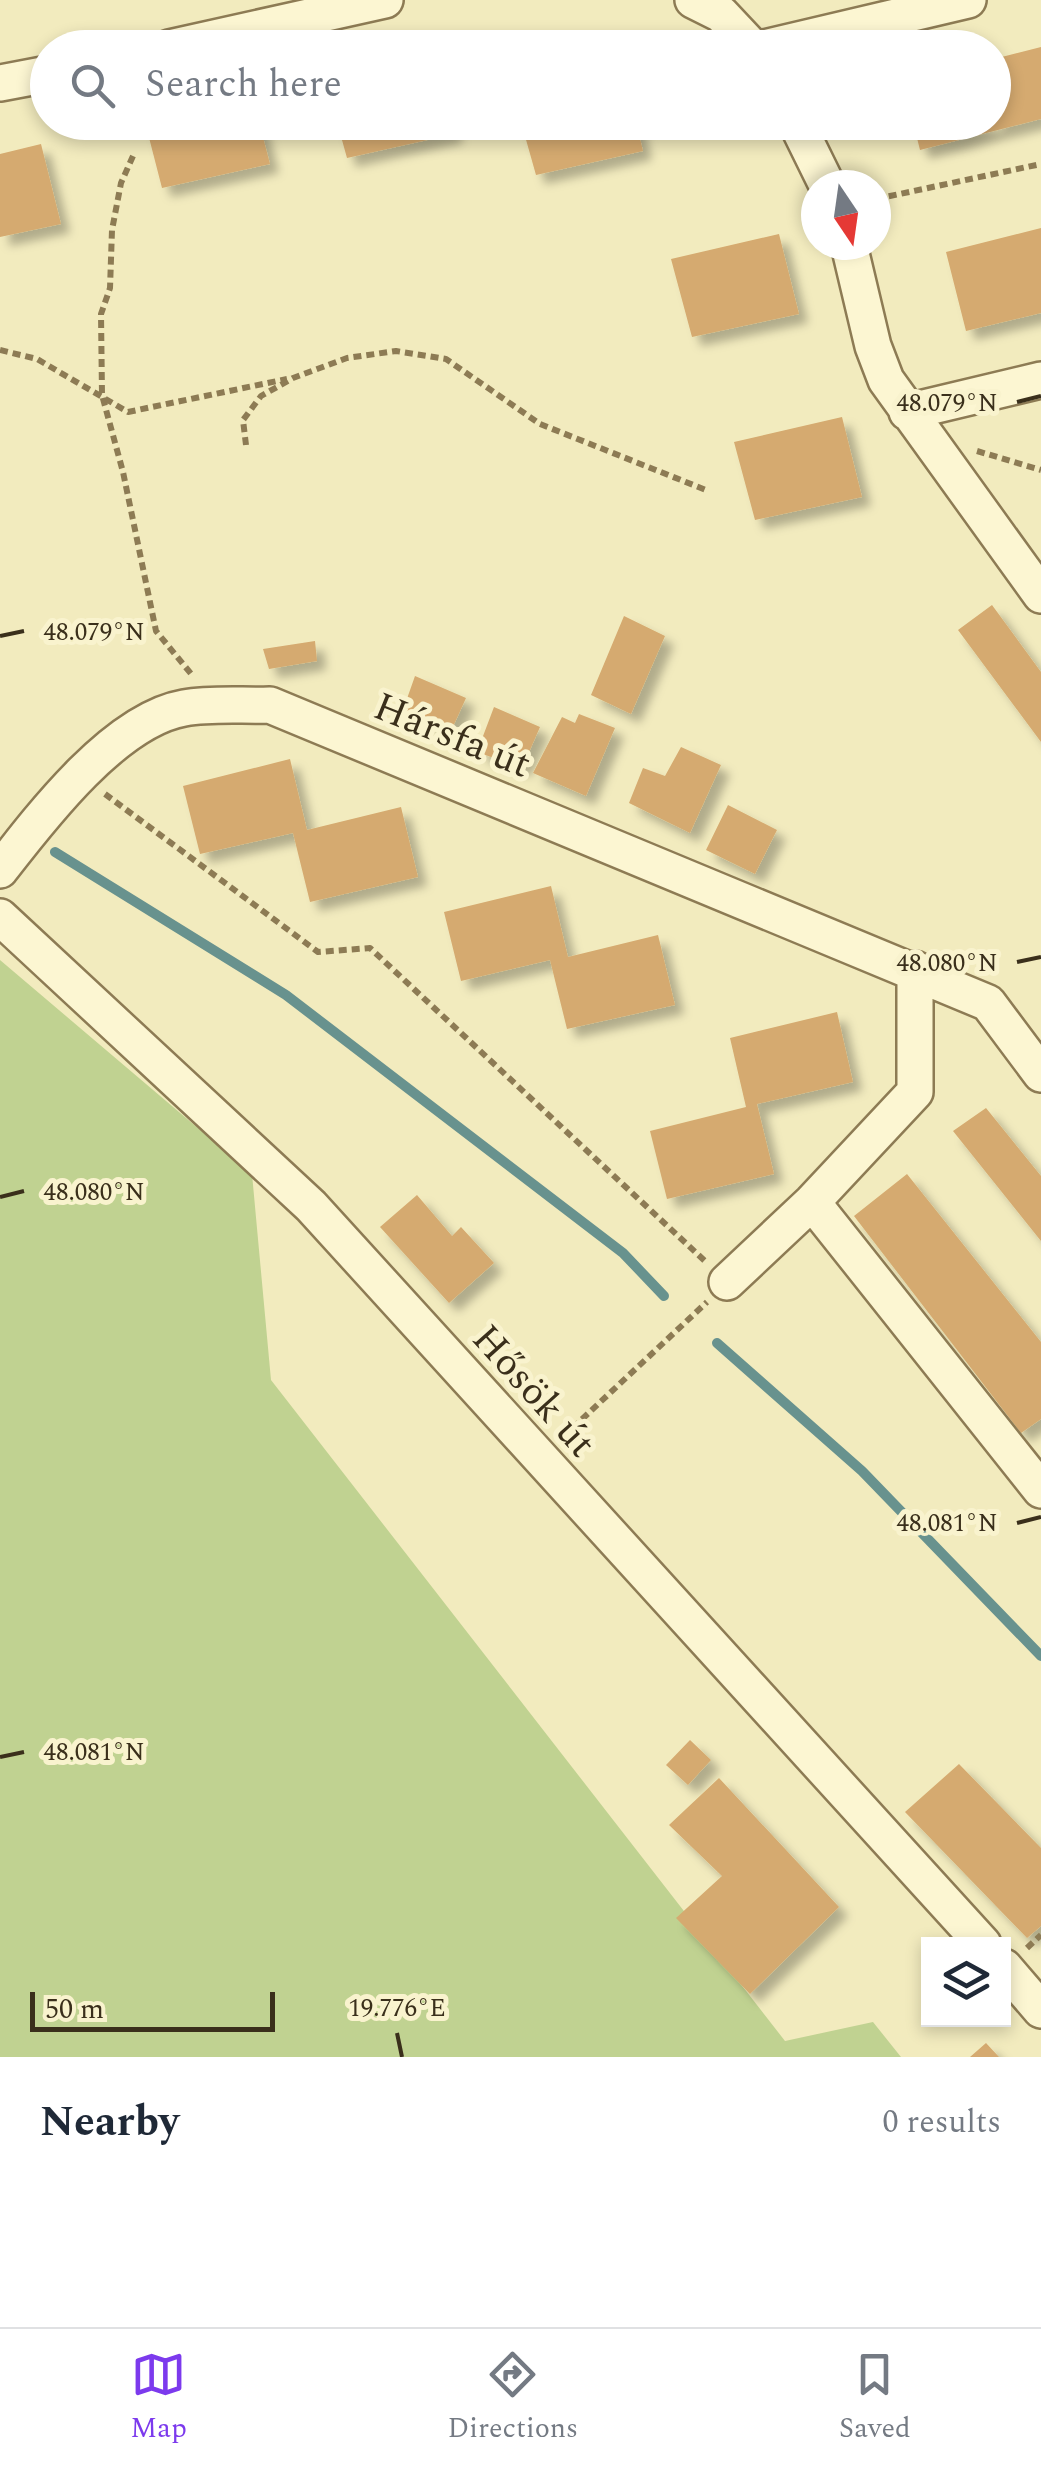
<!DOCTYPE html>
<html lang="en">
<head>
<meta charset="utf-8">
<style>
  body { margin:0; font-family:Spectral,serif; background:#f2f2f3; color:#1f2937 }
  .controls { position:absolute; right:30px; bottom:30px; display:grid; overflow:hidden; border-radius:0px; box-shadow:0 5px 15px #0003 }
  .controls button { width:90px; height:90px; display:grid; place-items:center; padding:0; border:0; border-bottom:2px solid #e0e1e3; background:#fff; color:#1f2937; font:50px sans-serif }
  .compass { position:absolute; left:801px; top:170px; width:90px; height:90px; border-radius:50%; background:#fff; box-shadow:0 5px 15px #0003; rotate:167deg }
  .scale { position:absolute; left:30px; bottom:25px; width:245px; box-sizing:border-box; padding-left:10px; border:5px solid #3a2f1b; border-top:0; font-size:28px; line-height:35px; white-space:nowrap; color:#3a2f1b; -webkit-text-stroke:8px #f9f3ce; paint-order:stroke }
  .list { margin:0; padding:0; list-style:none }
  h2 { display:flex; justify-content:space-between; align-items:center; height:130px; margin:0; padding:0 40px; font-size:42px }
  h2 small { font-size:32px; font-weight:400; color:#747a83 }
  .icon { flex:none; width:55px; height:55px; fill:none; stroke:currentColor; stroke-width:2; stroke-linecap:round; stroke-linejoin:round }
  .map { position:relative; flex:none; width:1041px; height:2057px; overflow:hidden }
  .search { position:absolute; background:#fff; box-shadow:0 5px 15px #0003; left:30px; right:30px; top:30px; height:110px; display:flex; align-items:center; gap:25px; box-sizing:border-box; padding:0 35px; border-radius:55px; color:#747a83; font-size:38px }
  .sheet { height:270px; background:#fff }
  nav { display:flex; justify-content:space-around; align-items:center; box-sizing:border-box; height:140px; border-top:2px solid #e0e1e3; background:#fff; font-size:28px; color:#747a83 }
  nav a { display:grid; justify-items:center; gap:5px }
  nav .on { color:#7c3aed }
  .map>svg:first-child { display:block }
  .green { fill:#c0d291 }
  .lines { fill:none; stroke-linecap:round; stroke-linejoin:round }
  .stream { stroke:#68928e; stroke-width:10 }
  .building { fill:#d5aa6f; filter:url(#shadow) }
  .minor-casing { stroke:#8d7b54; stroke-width:40 }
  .path { stroke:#8d7b54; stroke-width:6; stroke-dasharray:8 5; stroke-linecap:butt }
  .minor { stroke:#fcf6d2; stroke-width:35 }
  .ticks { fill:none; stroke:#3a2f1b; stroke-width:4 }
  .labels { text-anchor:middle; stroke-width:10; stroke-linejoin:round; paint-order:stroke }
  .street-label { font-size:40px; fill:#3a2f1b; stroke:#f9f3ce }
  .ticks-label { font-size:25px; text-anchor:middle; fill:#3a2f1b; stroke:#f9f3ce; stroke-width:10; stroke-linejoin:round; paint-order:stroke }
</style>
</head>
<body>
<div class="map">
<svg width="1041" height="2057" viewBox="0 0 1041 2057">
  <defs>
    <filter id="shadow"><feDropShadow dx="9" dy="9" stdDeviation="5" flood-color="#0004"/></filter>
  </defs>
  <rect width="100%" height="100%" fill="#f2ebbe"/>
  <path class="green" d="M0,960L252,1174L271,1380L785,2041L873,2022L901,2057H0Z"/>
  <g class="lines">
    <path class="stream" d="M55,852L286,995L623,1253L664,1296
      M717,1343L862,1471L1041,1656"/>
  </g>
  <path class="building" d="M1041,47V119L920,150L913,122H994V59Z
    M145,122H259L270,164L162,188Z
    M337,122H451L454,134L347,158Z
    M521,122H636L643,151L536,175Z
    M41,144L61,224L0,237V154Z
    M1041,228V313L966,331L946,252Z
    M779,234L799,314L692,337L671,259Z
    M842,417L862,497L755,520L734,442Z
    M992,605L1041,672V742L958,630Z
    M624,616L665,636L631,714L591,695Z
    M315,641L317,661L269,669L263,649Z
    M415,676L466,698L451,731L403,710Z
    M494,707L540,727L522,768L477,752Z
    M579,714L615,728L586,796L533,773L562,717L575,723Z
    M681,747L721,765L690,833L629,803L643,768L665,776Z
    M290,759L307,830L401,807L418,877L310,902L293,833L200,854L183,786Z
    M728,805L777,830L755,874L706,850Z
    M551,886L568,957L658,935L675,1005L567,1029L550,960L461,981L444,912Z
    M837,1012L853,1082L757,1104L774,1174L667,1199L650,1131L746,1107L730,1038Z
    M986,1108L1041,1176V1241L953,1131Z
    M907,1174L1041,1342V1419L1021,1433L854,1216Z
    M417,1195L452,1236L461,1227L494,1263L449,1303L380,1227Z
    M690,1740L711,1760L688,1785L666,1765Z
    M959,1764L1041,1848V1926L1027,1938L905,1812Z
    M719,1778L839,1907L750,1994L676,1918L722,1876L669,1825Z
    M986,2043L999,2057H970Z"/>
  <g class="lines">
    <defs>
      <path id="minor" d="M693,0L721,14L753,48
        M169,48L385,0
        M764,48L968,0
        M0,83L48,74
        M796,122L827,185
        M849,245L873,346L886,380L1041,595
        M907,412L1041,380
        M0,870C41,817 115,720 184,708C212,703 243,706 270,705L988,1003L1041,1074
        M0,917L311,1206L983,1944
        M812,1202L1041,1490
        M727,1282L812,1202L915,1092V969
        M1004,1967L1041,2010"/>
    </defs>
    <use href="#minor" class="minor-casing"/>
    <path class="path" d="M133,156L121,183L112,230L110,288L101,314L102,395L123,472L156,631L192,675
      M876,199L1041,164
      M0,350L37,359L128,412L287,379
      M246,445L243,420L261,396L293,378L347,358L396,351L446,359L540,424L706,490
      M977,451L1041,470
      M105,794L318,952L370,948L706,1262
      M563,1437L707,1302
      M1027,1948L1041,1935"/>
    <use href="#minor" class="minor"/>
  </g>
  <path class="ticks" d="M1017,402L1041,396M0,636L24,631M1017,962L1041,957M0,1197L24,1191M1017,1523L1041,1517M0,1757L24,1752M397,2033L402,2057"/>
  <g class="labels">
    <g class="street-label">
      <text transform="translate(453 734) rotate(22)" y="14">Hársfa út</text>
      <text transform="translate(535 1390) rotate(48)" y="14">Hősök út</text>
    </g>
  </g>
  <g class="ticks-label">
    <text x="947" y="411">48.079°N</text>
    <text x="94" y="640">48.079°N</text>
    <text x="947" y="971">48.080°N</text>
    <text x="94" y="1200">48.080°N</text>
    <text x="947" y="1531">48.081°N</text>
    <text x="94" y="1760">48.081°N</text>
    <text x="397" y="2016">19.776°E</text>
  </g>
</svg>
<div class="controls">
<button><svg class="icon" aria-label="layers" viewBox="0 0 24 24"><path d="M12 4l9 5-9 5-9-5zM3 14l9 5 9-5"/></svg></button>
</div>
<svg class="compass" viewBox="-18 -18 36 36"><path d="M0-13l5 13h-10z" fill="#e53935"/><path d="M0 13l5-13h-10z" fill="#747a83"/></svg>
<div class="scale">50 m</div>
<div class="search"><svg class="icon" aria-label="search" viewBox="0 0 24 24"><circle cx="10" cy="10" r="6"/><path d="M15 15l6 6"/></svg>Search here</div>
</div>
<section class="sheet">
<h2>Nearby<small>0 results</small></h2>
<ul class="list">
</ul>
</section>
<nav>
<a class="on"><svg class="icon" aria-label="map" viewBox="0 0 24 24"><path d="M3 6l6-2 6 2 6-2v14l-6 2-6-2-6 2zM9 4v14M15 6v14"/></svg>Map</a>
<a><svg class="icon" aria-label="directions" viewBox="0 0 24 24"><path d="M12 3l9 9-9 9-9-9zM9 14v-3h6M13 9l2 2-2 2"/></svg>Directions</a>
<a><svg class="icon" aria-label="saved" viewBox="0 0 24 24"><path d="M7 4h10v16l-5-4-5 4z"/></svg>Saved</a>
</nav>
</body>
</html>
